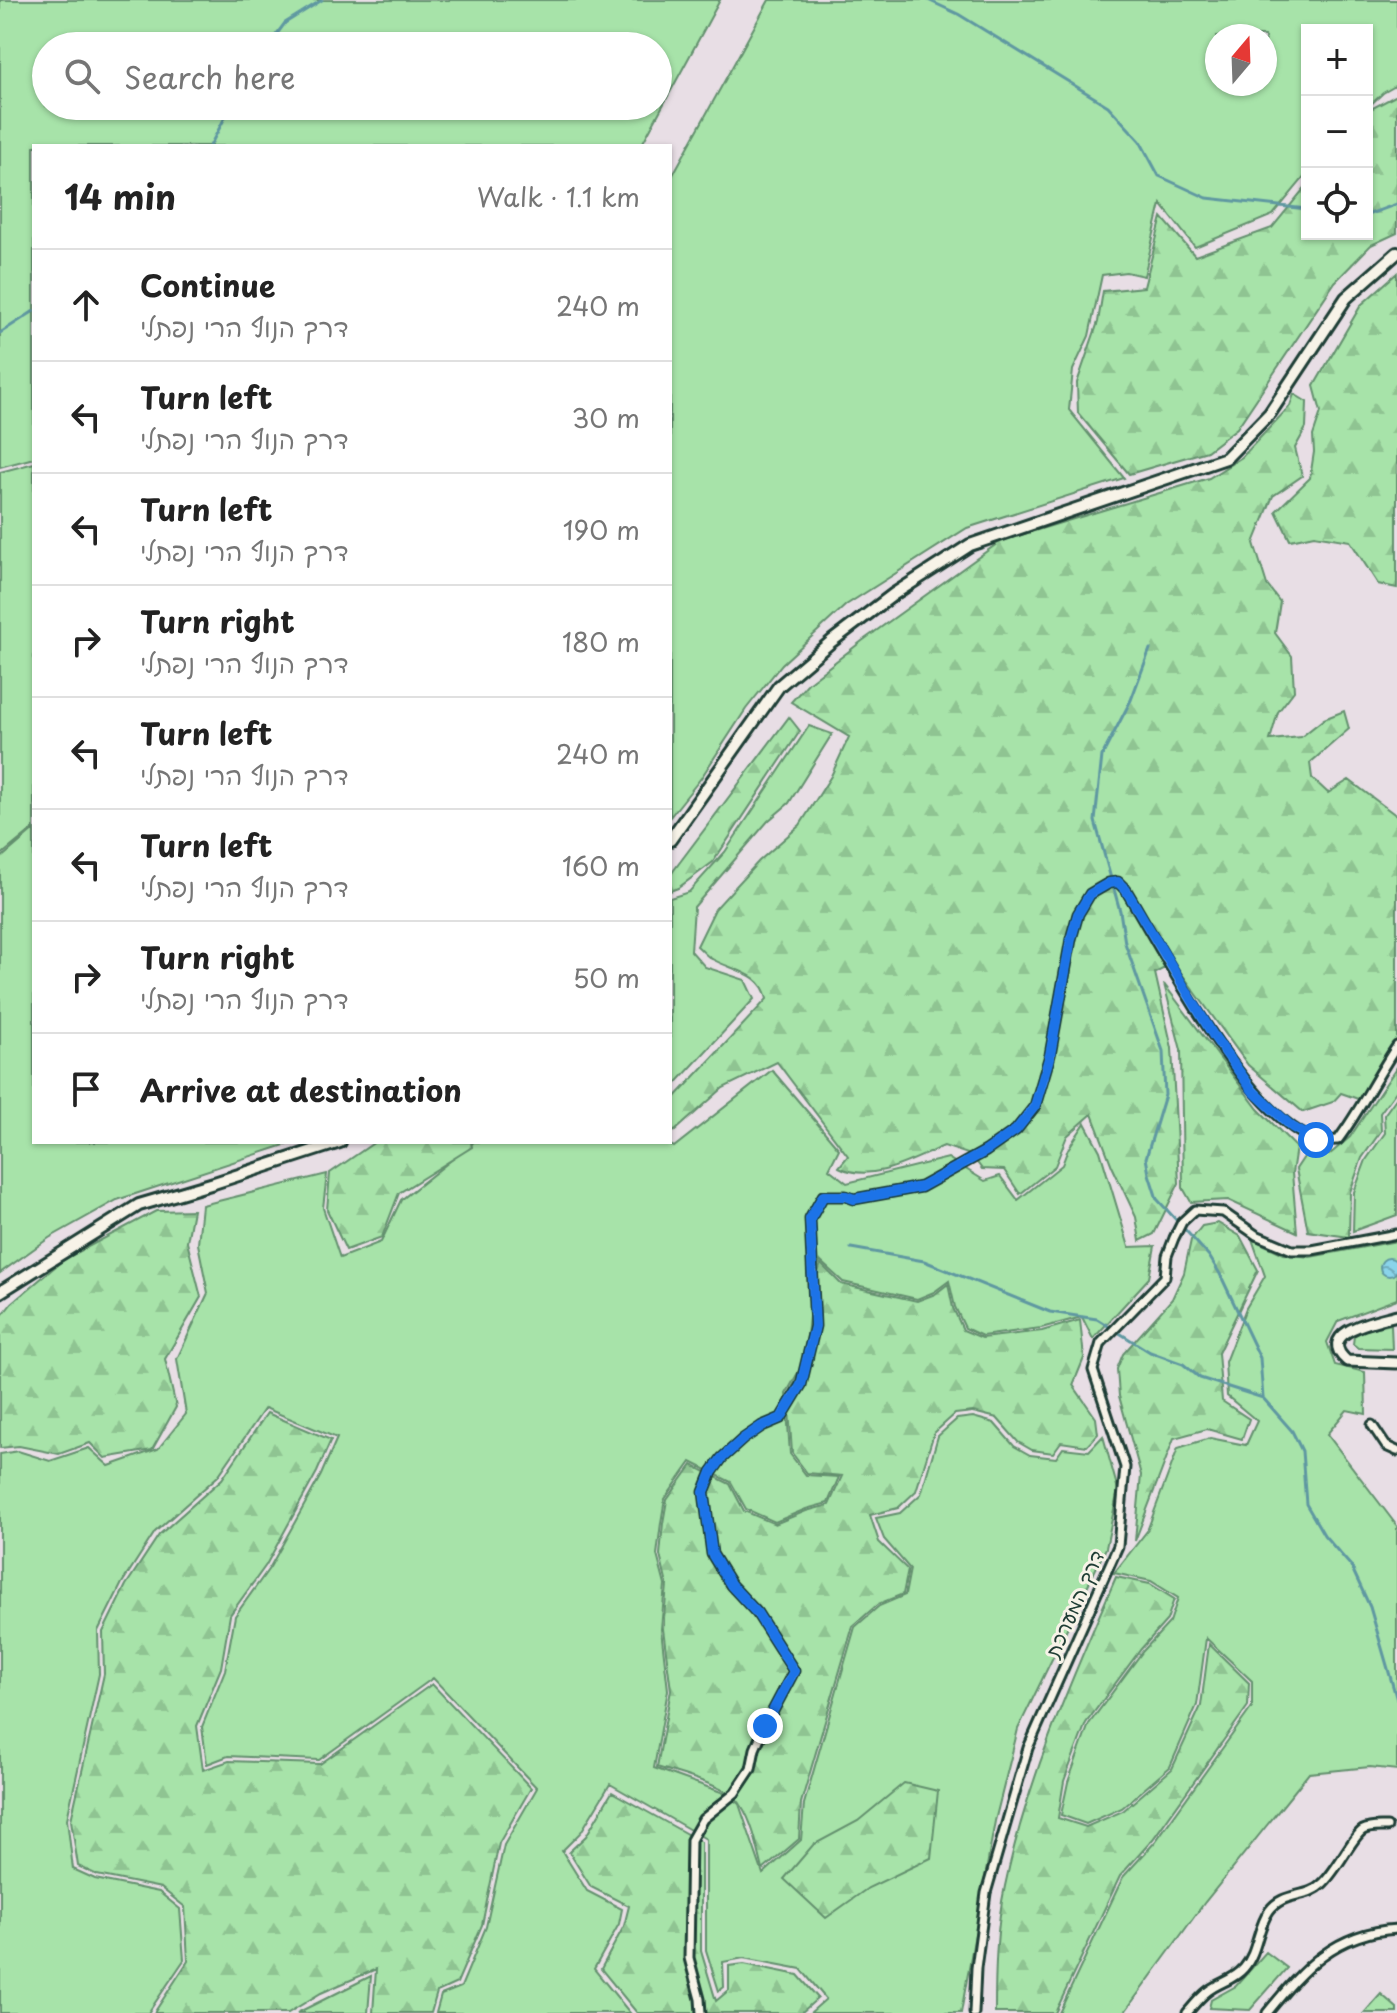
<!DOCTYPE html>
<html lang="en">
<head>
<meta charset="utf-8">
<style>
  body { margin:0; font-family:"Playpen Sans","Playpen Sans Hebrew",sans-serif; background:#f2f2f2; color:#222 }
  .controls { position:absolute; right:24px; top:24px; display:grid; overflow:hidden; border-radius:0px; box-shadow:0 2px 6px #0004 }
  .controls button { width:72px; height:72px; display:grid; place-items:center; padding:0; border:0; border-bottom:2px solid #e0e0e0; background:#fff; color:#222; font:40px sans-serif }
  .compass { position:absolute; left:1205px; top:24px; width:72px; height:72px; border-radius:50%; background:#fff; box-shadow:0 2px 6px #0004; rotate:19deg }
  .stop { position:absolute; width:24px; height:24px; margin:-18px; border:6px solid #1a73e8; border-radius:50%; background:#fff }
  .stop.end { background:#1a73e8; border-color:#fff; box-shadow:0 2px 8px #0008 }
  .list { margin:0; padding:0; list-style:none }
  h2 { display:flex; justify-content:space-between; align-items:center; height:104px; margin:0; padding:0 32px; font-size:34px }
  h2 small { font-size:26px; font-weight:400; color:#767676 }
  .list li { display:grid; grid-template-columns:52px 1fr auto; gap:24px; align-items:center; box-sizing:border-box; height:112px; padding:0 32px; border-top:2px solid #e0e0e0 }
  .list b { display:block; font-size:30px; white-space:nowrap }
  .list p { margin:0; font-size:26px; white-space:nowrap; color:#767676 }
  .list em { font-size:26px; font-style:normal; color:#767676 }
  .icon { flex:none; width:44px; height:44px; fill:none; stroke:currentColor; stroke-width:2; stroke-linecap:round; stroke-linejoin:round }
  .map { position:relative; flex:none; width:1397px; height:2013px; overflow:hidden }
  .search { position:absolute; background:#fff; box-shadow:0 2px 6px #0004; left:32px; top:32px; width:640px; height:88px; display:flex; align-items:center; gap:20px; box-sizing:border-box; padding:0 28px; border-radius:44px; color:#767676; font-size:30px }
  .panel { position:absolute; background:#fff; box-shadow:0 2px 6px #0004; left:32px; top:144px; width:640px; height:1000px; border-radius:0px }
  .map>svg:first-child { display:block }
  .green { fill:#a7e3a9; stroke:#63906e; stroke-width:2; fill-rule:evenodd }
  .forest { fill:url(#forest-firs); stroke:#63906e; stroke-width:2 }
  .water { fill:url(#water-waves); stroke:#5f98a1; stroke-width:2 }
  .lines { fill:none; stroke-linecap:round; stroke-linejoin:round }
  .stream { stroke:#5f98a1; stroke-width:3 }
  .minor-casing { stroke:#1f3d34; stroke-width:13 }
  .tertiary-casing { stroke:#1f3d34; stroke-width:15 }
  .secondary-casing { stroke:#1f3d34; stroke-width:16 }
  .minor { stroke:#f7f3e8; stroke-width:7 }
  .tertiary { stroke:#f7f3e8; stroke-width:9 }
  .secondary { stroke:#f7f3e8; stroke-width:10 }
  .route { stroke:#1a73e8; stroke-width:10 }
  .labels { text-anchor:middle; stroke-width:6; stroke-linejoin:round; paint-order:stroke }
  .street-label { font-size:20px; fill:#1f3d34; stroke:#f7f3e8 }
</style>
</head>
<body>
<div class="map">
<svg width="1397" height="2013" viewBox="0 0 1397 2013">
  <defs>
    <pattern id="forest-firs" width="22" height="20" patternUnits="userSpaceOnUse" patternTransform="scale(2)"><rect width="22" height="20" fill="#a7e3a9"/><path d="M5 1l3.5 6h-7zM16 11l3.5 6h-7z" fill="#8fc492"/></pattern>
    <pattern id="water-waves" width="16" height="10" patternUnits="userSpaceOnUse" patternTransform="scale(2)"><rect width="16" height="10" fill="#8ad4ea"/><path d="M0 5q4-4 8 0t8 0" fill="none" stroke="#70adbe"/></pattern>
  </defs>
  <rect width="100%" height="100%" fill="#e8dee5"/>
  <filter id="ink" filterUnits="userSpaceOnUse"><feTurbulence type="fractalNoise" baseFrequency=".0125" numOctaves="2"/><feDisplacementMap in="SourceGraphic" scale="16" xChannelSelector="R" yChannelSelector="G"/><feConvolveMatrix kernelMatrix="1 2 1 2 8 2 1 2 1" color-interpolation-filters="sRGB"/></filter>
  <g filter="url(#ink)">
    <path class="green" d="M0,0H720L641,146H34V458L0,467ZM46,46H658V106H46Z
      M769,0H1397V85L1383,93L1367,108V30H1307V174L1273,215L1195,247L1161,204L1144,276L1126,272L1102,275L1089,336L1073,370L1069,410L1124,478L967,528L846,605L782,664L746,709L701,778L670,817V180ZM1217,36H1265V84H1217Z
      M34,463V828L0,856V472Z
      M809,726L832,734L789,803L768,821L694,907L691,951L705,967L745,980L754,999L670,1090V898L689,892L725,852Z
      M34,830V1142H294L117,1200L49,1238L0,1273V859Z
      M772,1070L839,1149L829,1169L847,1183L948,1158L985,1181L1000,1176L1018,1200L1062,1165L1068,1149L1085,1123L1100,1151L1129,1247L1155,1246L1149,1278L1093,1339L1082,1317L1041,1328L982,1336L965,1328L955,1307L949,1281L934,1292L917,1299L843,1282L820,1261L813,1281L804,1362L786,1394L790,1454L806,1475L839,1477L828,1503L806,1509L775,1522L746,1509L731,1482L691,1462L665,1499L661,1523L657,1555L665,1585L661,1629L668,1690L654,1768L724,1793L739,1804L763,1874L801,1840L804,1804L855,1627L879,1606L905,1595L910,1569L884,1539L876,1518L900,1513L921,1494L938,1436L957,1419L973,1417L994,1423L1014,1446L1030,1455L1056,1458L1063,1448L1089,1451L1103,1436L1118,1490L1106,1548L1018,1729L995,1821L961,2013H810L826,1999L801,1969L744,1958L723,1962L724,1987L719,1991L706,1950V1839L610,1784L581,1832L562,1851L587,1891L622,1909L619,1924L594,1969L630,2013H436L441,1995L461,1987L486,1927L504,1845L537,1788L433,1678L319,1760L228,1756L207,1764L202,1727L225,1670L235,1616L270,1567L321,1475L337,1438L265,1408L218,1476L155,1532L122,1583L98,1631L99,1674L67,1819L73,1869L95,1879L159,1892L180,1909L184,1960L148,2013H0V1454L18,1451L50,1461L89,1448L109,1466L158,1449L186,1414L177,1359L208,1293L198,1244L202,1205L327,1174L323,1208L340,1258L381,1242L401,1200L474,1142H664L674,1147Z
      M1397,1097V1215L1353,1231L1354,1192L1366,1160L1385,1133L1384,1115Z
      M1252,1239L1284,1254L1310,1257L1397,1241V1299L1338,1321L1327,1342L1335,1365L1365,1372L1366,1414L1347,1410L1327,1434L1397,1526V1770L1370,1767L1309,1773L1205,1902L1124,2013H1059L1123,1877L1155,1842L1252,1707V1681L1206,1638L1197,1705L1170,1767L1122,1808L1086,1824L1061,1815L1068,1782L1089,1724L1143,1651L1170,1622L1178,1598L1151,1581L1114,1573L1147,1531L1178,1448L1210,1438L1246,1445L1257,1421L1227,1396L1225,1362L1246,1308L1265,1276Z
      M1391,1324L1392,1349L1358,1348L1353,1344L1354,1336L1361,1331Z
      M1266,1952L1287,1968L1250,2010L1209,2008L1211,2000L1236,1986Z
      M371,1976L368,2013H297Z
      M1381,1994L1397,2008V2013H1364Z"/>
    <path class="forest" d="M1397,95V233L1371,245L1335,282L1237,428L1207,451L1129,474L1078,413L1077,383L1098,322L1103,291L1144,287L1162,217L1195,256L1272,228L1307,185V234H1367V111Z
      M1397,273V588L1378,584L1350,541L1314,535L1290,540L1276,511L1310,478L1314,452L1313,436L1321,412L1314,386L1361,305Z
      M1294,394L1307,402L1306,428L1295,448L1302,476L1273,496L1254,543L1267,585L1280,602L1275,633L1292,656L1294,691L1278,712L1270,740L1301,737L1324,719L1344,711L1349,729L1310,763L1312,778L1328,793L1349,780L1397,816V1046L1361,1100L1341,1093L1333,1102L1303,1112L1248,1065L1174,963L1155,973L1172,1048L1179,1183L1154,1234L1140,1241L1136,1217L1112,1166L1092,1114L1067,1136L1055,1166L1020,1194L1004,1170L982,1169L971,1155L944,1146C913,1159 872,1184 839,1167L848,1156L777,1062L723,1088L675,1131L670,1132V1103L767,999C762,972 733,971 712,959C706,956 702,950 697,946L715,909L759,861L800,825L831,776L849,737L791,702L808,683L862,641L1001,541L1209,478L1242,457L1290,406Z
      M789,717L800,731L713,862L678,888L670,891V876L674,870Z
      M1164,984L1258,1109L1296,1147L1292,1173L1297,1232L1228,1200L1191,1202L1183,1188L1181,1050Z
      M1397,1067V1090L1380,1113L1381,1131L1362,1158L1350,1192L1349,1237L1308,1231L1296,1169L1306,1154L1329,1155L1350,1137Z
      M375,1142H471L472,1147L399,1193L382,1237L346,1250L327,1210L330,1173Z
      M193,1210L187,1242L201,1297L165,1359L176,1407L152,1450L105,1458L90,1443L59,1454L19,1446L0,1448V1318L12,1303L63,1260L156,1211Z
      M1218,1223L1240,1236L1258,1270L1218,1353L1222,1401L1249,1419L1242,1439L1207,1429L1174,1438L1135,1541L1141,1475L1119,1396L1117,1369L1123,1354L1172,1299L1184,1273L1191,1240L1202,1226Z
      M821,1264L841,1284L917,1301L935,1294L948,1284L953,1308L963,1330L982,1338L1042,1331L1080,1320L1084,1358L1073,1385L1096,1418L1098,1434L1087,1446L1061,1442L1053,1453L1032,1450L1018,1442L997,1418L973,1412L955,1414L934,1433L916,1491L898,1508L870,1515L879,1542L908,1570L903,1594L878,1604L853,1626L801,1803L799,1839L763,1870C758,1849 753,1823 741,1805C730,1786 678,1774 657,1767L671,1690L663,1629L667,1585L660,1555L663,1523L667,1500L692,1465L730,1484L744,1511L775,1524L806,1511L829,1505L842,1476L807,1473L792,1453L788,1395L806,1362L815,1281Z
      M267,1413L331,1440L317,1472L266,1565L230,1615L221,1668L197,1726L203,1770L229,1761L320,1764L432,1684L531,1788L499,1843L482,1925L457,1983L437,1992L431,2013H373L376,1969L321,1993L288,2013H154L188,1961L185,1907L161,1888L97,1875L78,1866L71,1820L104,1674L103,1632L126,1585L159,1535L222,1479Z
      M1116,1577L1150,1584L1174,1599L1167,1620L1141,1649L1086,1723L1064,1781L1058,1818L1086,1827L1123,1811L1172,1769L1201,1706L1209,1644L1249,1683L1248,1706L1153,1839L1120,1876L1055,2013H995C995,1971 996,1927 1005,1886C1027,1779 1073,1676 1116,1577Z
      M904,1783L938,1791L931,1858L868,1888L826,1918L784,1879L813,1845L858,1821Z
      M612,1792L701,1842V1951L716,2001L729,1990V1966L744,1964L798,1975L818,1998L801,2013H637L601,1969L624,1926L629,1906L591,1887L569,1852L586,1836Z"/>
    <path class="water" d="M1380 1267a9 9 0 1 1 18 0a9 9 0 1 1-18 0Z"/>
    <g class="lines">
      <path class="stream" d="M928,0L958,14L1108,106L1140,141L1159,176L1207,198L1307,209
        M268,46L285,23L322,0
        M210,146L231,106
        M1367,215L1397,204
        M0,333L34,311
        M1150,649L1131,700L1102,756L1095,821L1120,911L1125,943L1163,1051L1165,1095L1146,1158L1149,1174L1157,1199L1209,1256L1220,1274L1260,1358L1263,1398L1292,1431L1302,1451L1306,1504L1324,1535L1351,1566L1370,1607L1397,1700
        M851,1248L924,1261L1050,1312L1097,1319L1150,1352L1183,1364L1200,1378L1263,1398"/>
      <defs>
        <path id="minor" d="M1372,1425L1386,1446L1397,1451
          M701,2013L700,1999L689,1958L691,1840L703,1819L735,1793L751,1769L755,1749L765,1726L794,1671L757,1613L731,1585L712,1554L704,1492L712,1472L722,1458L743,1439L762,1426L781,1418L801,1385L815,1326L810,1219L823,1196H846L854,1199L921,1187L986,1151L1016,1130L1035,1106L1050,1055L1071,939L1078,914L1090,894L1109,883L1118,882L1126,890C1165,955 1245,1112 1313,1139C1320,1142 1330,1140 1338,1140C1360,1111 1376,1077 1397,1046
          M974,2013L976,1968L986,1893L1028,1748L1118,1546L1125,1467L1093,1370L1101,1343L1165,1277L1167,1256L1174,1238L1182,1222L1195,1210L1223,1212L1256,1235L1292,1250H1312L1397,1234
          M1187,2013C1193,2006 1200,1997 1208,1991C1220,1982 1234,1980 1244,1968C1258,1952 1257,1928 1269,1911C1283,1891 1307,1899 1322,1884C1337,1871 1352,1837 1363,1830C1370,1826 1379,1827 1387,1827
          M1267,2013C1304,1968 1334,1933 1397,1929"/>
        <path id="tertiary" d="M1397,1315C1380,1320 1313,1331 1347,1361L1397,1363"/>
        <path id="secondary" d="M670,840L779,686L832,641L894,594L970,545L1226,458L1270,413L1346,298L1397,253
          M0,1292L139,1205L214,1183L340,1142"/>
      </defs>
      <use href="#minor" class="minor-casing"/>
      <use href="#tertiary" class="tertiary-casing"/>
      <use href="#secondary" class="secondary-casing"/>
      <use href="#minor" class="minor"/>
      <use href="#tertiary" class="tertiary"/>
      <use href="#secondary" class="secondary"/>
    </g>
  </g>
  <g class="lines" filter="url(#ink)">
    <path class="route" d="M765,1726L794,1671L757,1613L731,1585L712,1554L704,1492L712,1472L722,1458L743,1439L762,1426L781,1418L801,1385L815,1326L810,1219L823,1196H846L854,1199L921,1187L986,1151L1016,1130L1035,1106L1050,1055L1071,939L1078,914L1090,894L1109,883L1118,882L1126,890L1213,1035L1253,1091L1292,1127L1316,1140"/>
  </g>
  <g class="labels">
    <g class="street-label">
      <text transform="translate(1075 1604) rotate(-66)" y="7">דרך המערכת</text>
    </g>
  </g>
</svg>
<div class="controls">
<button>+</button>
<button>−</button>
<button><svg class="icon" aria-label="locate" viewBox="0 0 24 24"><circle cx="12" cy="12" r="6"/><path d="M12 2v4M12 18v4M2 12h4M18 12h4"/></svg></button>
</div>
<svg class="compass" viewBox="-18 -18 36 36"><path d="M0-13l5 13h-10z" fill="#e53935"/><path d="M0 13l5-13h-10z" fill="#767676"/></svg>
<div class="stop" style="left:1316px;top:1140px"></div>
<div class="stop end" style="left:765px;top:1726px"></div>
<div class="search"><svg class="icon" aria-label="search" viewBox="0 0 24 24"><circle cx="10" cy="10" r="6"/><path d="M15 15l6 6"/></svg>Search here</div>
<section class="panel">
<h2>14 min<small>Walk · 1.1 km</small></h2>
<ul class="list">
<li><svg class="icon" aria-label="ahead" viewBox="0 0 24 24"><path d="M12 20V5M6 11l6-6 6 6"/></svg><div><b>Continue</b><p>דרך הנוף הרי נפתלי</p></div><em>240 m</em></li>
<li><svg class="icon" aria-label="left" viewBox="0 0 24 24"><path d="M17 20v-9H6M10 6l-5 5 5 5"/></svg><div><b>Turn left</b><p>דרך הנוף הרי נפתלי</p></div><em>30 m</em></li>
<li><svg class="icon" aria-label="left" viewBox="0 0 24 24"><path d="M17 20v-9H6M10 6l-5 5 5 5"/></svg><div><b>Turn left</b><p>דרך הנוף הרי נפתלי</p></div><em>190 m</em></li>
<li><svg class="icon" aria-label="right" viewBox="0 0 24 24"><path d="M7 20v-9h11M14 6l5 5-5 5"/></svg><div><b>Turn right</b><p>דרך הנוף הרי נפתלי</p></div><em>180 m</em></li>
<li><svg class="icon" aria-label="left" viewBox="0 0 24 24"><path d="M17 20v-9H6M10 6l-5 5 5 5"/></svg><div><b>Turn left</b><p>דרך הנוף הרי נפתלי</p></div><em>240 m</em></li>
<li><svg class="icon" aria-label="left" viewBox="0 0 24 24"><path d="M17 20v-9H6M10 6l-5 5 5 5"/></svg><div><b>Turn left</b><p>דרך הנוף הרי נפתלי</p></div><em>160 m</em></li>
<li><svg class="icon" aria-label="right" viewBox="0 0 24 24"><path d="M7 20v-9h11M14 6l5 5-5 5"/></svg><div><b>Turn right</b><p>דרך הנוף הרי נפתלי</p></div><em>50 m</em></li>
<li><svg class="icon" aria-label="arrive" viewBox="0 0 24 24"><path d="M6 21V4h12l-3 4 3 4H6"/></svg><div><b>Arrive at destination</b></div></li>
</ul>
</section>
</div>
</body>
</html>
